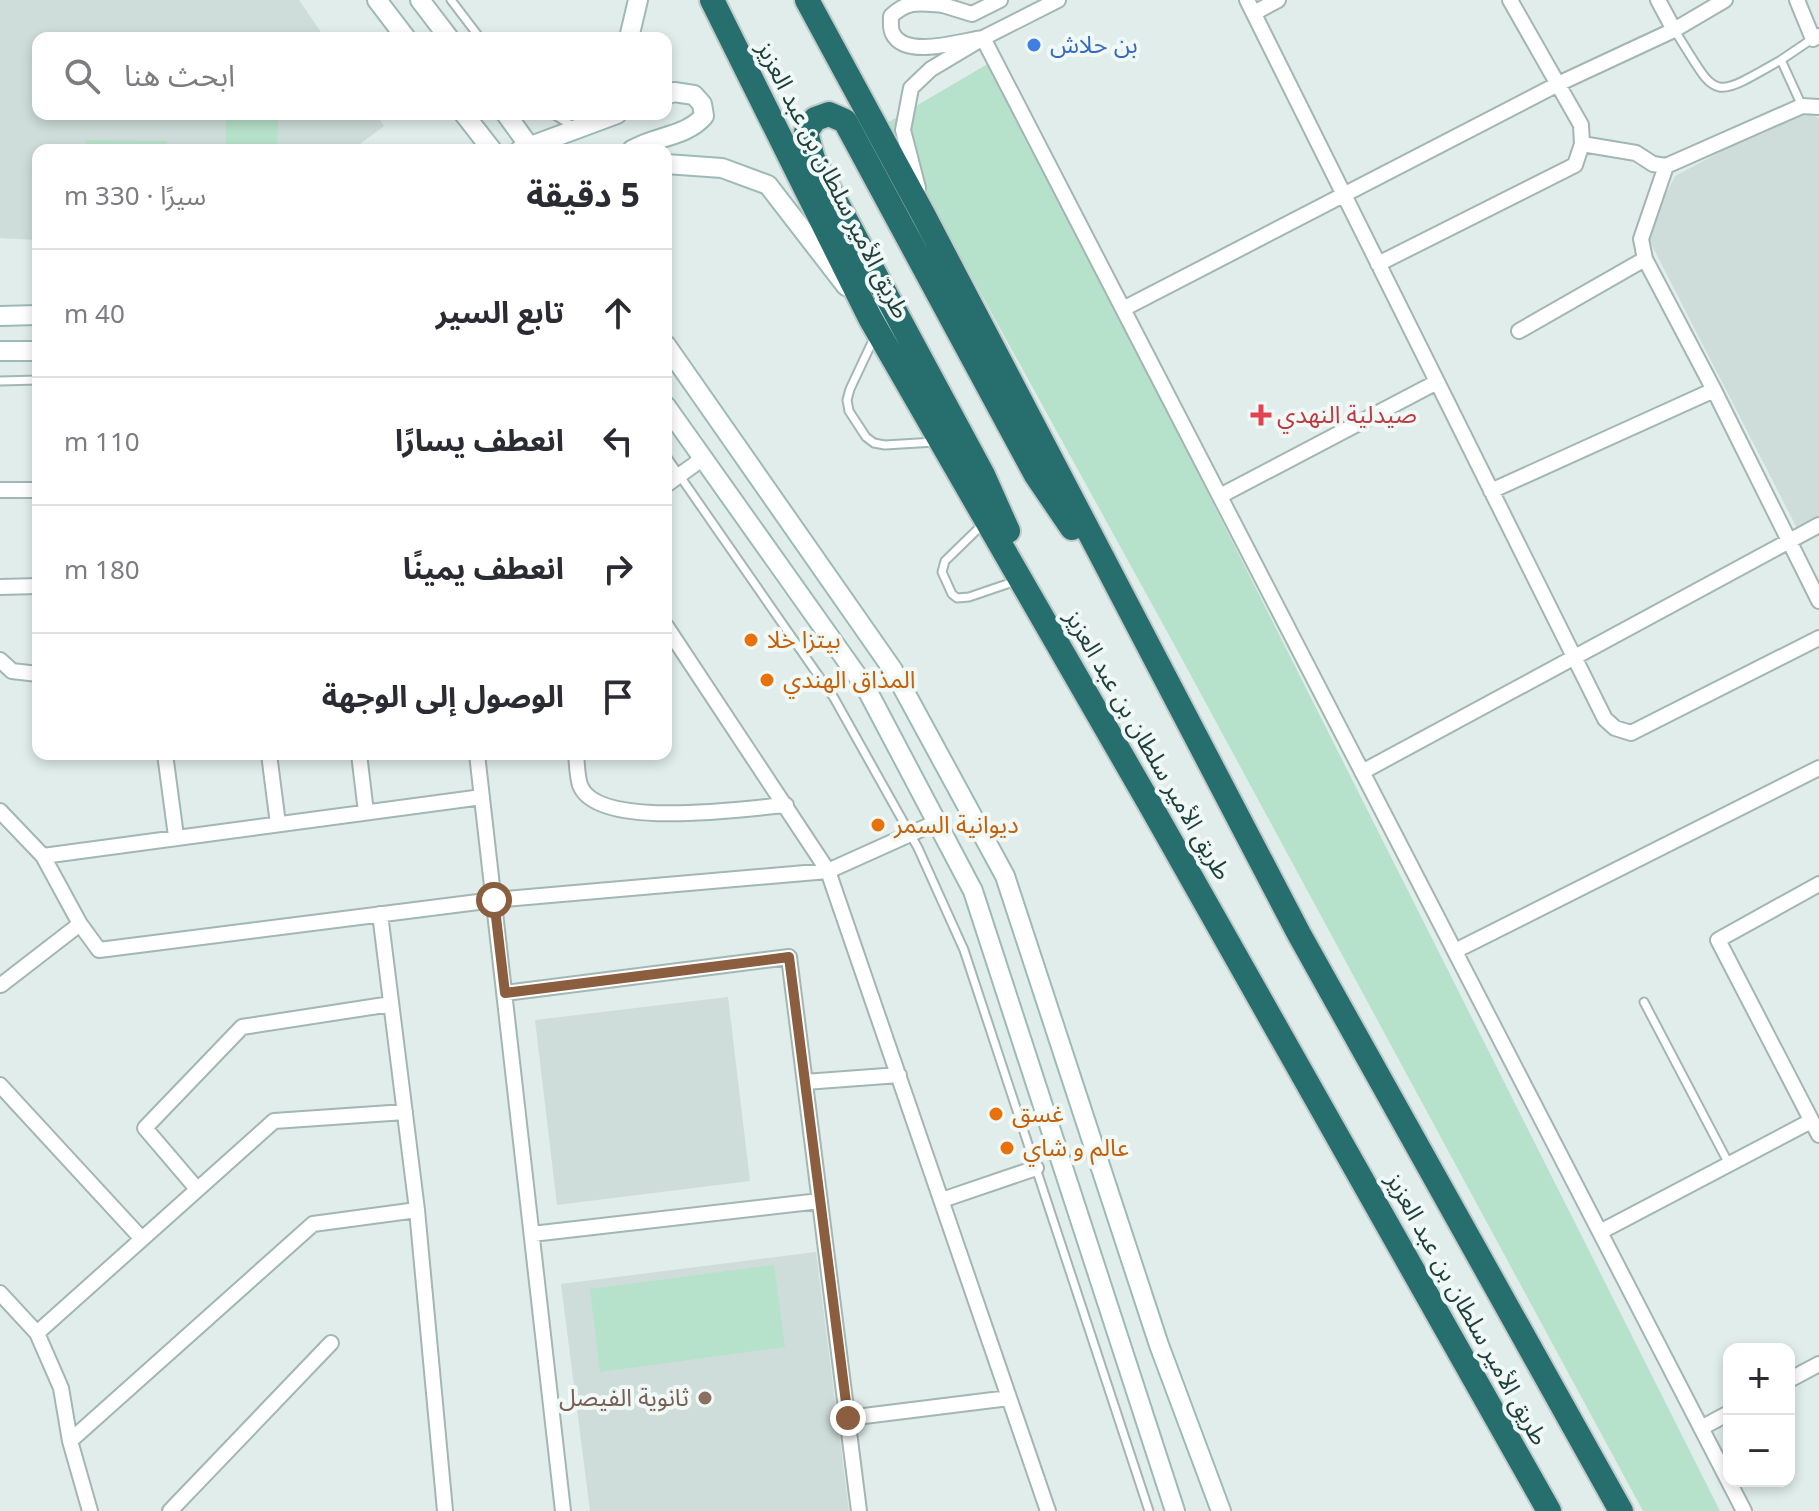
<!DOCTYPE html>
<html lang="ar">
<head>
<meta charset="utf-8">
<style>
  body { margin:0; font-family:"Noto Sans","Noto Sans Arabic",sans-serif; background:#f2f2f3; color:#2b2b33; direction:rtl }
  .controls { position:absolute; right:24px; bottom:24px; display:grid; overflow:hidden; border-radius:16px; box-shadow:0 4px 12px #0003 }
  .controls button { width:72px; height:72px; display:grid; place-items:center; padding:0; border:0; border-bottom:2px solid #e1e1e2; background:#fff; color:#2b2b33; font:40px sans-serif }
  .stop { position:absolute; width:24px; height:24px; margin:-18px; border:6px solid #8a5e3e; border-radius:50%; background:#fff }
  .stop.end { background:#8a5e3e; border-color:#fff; box-shadow:0 2px 8px #0008 }
  .list { margin:0; padding:0; list-style:none }
  h2 { display:flex; justify-content:space-between; align-items:center; height:104px; margin:0; padding:0 32px; font-size:34px }
  h2 small { font-size:26px; font-weight:400; color:#7c7c81 }
  .list li { display:grid; grid-template-columns:52px 1fr auto; gap:24px; align-items:center; box-sizing:border-box; height:128px; padding:0 32px; border-top:2px solid #e1e1e2 }
  .list b { display:block; font-size:30px; white-space:nowrap }
  .list em { font-size:26px; font-style:normal; color:#7c7c81 }
  .icon { flex:none; width:44px; height:44px; fill:none; stroke:currentColor; stroke-width:2; stroke-linecap:round; stroke-linejoin:round }
  .map { position:relative; flex:none; width:1819px; height:1511px; overflow:hidden; direction:ltr }
  .search { position:absolute; background:#fff; box-shadow:0 4px 12px #0003; left:32px; top:32px; width:640px; height:88px; display:flex; align-items:center; gap:20px; box-sizing:border-box; padding:0 28px; border-radius:16px; color:#7c7c81; font-size:30px }
  .panel { position:absolute; background:#fff; box-shadow:0 4px 12px #0003; left:32px; top:144px; width:640px; height:616px; border-radius:16px; direction:rtl }
  .map>svg:first-child { display:block }
  .built { fill:#ceddd9 }
  .green { fill:#b6e1ca }
  .lines { fill:none; stroke-linecap:round; stroke-linejoin:round }
  .lane-casing { stroke:#a2b6b3; stroke-width:11 }
  .street-casing { stroke:#a2b6b3; stroke-width:18 }
  .secondary-casing { stroke:#9dbab6; stroke-width:22 }
  .highway-casing { stroke:#c0cac9; stroke-width:28 }
  .lane { stroke:#fff; stroke-width:7 }
  .street { stroke:#fff; stroke-width:14 }
  .secondary { stroke:#fff; stroke-width:18 }
  .highway { stroke:#276f6f; stroke-width:24 }
  .route { stroke:#8a5e3e; stroke-width:10 }
  .shop-dot { fill:#3f7fe0; stroke:#f1f9f7; stroke-width:3 }
  .health-dot { fill:#e0444e; stroke:#f1f9f7; stroke-width:3 }
  .food-dot { fill:#e8710a; stroke:#f1f9f7; stroke-width:3 }
  .education-dot { fill:#8d6e63; stroke:#f1f9f7; stroke-width:3 }
  .labels { text-anchor:middle; stroke-width:8; stroke-linejoin:round; paint-order:stroke }
  .shop-label { font-size:24px; fill:#366cbe; stroke:#f1f9f7; text-anchor:start }
  .street-label { font-size:24px; fill:#1f403d; stroke:#f1f9f7 }
  .health-label { font-size:24px; fill:#be3a42; stroke:#f1f9f7; text-anchor:start }
  .food-label { font-size:24px; fill:#c56008; stroke:#f1f9f7; text-anchor:start }
  .education-label { font-size:24px; fill:#785e54; stroke:#f1f9f7; text-anchor:end }
</style>
</head>
<body>
<div class="map">
<svg width="1819" height="1511" viewBox="0 0 1819 1511">
  <rect width="100%" height="100%" fill="#e0edea"/>
  <path class="built" d="M0,0H299L325,38H38V114H376L384,126L352,150H38V240L0,238Z
    M1799,110L1819,118V520L1798,530L1646,234L1675,176Z
    M728,997L750,1181L557,1205L535,1020Z
    M816,1252L849,1511H590L561,1284Z"/>
  <path class="green" d="M991,62L1720,1511H1643L1175,646L887,123Z
    M226,114H278L277,150H226Z
    M86,140L167,141V150H86Z
    M774,1265L785,1347L600,1372L590,1289Z"/>
  <g class="lines">
    <defs>
      <path id="lane" d="M451,0L480,38
        M1675,31C1718,98 1708,102 1781,60L1802,106
        M1781,60L1812,39
        M553,114L576,128
        M875,336L850,389L847,400L849,411L866,437L874,443L885,445L935,442
        M0,381L38,380
        M666,456L834,698L918,848L964,950L1149,1511
        M982,525L945,561L942,572L952,594L957,598L969,597L1016,581
        M1644,1002L1729,1164"/>
      <path id="street" d="M1247,0L1605,719L1615,728L1631,733L1819,638
        M1658,0L1674,30
        M1797,0L1813,39L1819,36
        M933,2L972,14L1000,0
        M942,5C919,3 908,0 891,16C891,22 890,29 893,34C906,59 961,41 983,38L1744,1511
        M1254,13L1278,0
        M1582,144L1636,153L1653,164L1666,166L1802,106L1819,107
        M1666,166L1641,239L1645,259L1714,390L1819,601
        M918,188L903,130L911,88L931,69L983,38L1058,0
        M1378,264L1575,165L1582,144L1581,125L1510,0
        M1123,309L1558,84L1674,30L1725,0
        M1519,331L1645,259
        M666,485L702,459
        M0,490H38
        M1491,491L1714,390
        M1220,496L1437,382
        M0,587L38,586
        M666,626L828,871L1048,1511
        M0,660L12,671L38,674
        M165,754L176,836
        M269,754L278,824
        M359,754L366,812
        M477,754L563,1511
        M576,754C577,763 577,776 580,785C597,831 746,808 786,805
        M1362,772L1819,525
        M0,811L43,856L80,924L1,985
        M43,856L482,797
        M1819,884L1718,940L1819,1135
        M380,914L417,1210L445,1511
        M80,924L99,950L494,900L828,871L937,822
        M1455,951L1819,768
        M505,993L789,957L859,1511
        M805,1082L899,1075
        M0,1085L142,1239
        M197,1189L145,1128L242,1027L391,1004
        M942,1200L1036,1168
        M1600,1232L1811,1121
        M532,1234L820,1201
        M0,1293L37,1333L61,1388L70,1441L90,1511
        M37,1333L274,1121L405,1112
        M1789,1380L1819,1364
        M848,1418L1009,1398
        M1701,1428L1729,1413
        M70,1441L313,1224L417,1210
        M170,1511L331,1343"/>
      <path id="secondary" d="M377,0L406,38
        M420,0L449,38
        M629,38L638,0
        M464,114L492,150
        M506,114L532,150
        M520,150L617,114
        M632,150C655,136 686,137 704,116L702,104L694,95L674,92L666,95
        M666,164L722,168L768,185L846,286
        M0,316L38,315
        M666,345L893,670L1005,876L1159,1345L1221,1511
        M0,351H38
        M666,406L866,688L973,891L1175,1511"/>
      <path id="highway" d="M712,0L870,318L1152,808L1549,1511
        M807,0L924,216L1299,934L1621,1511
        M1008,531L983,475L813,159L806,132L815,119L829,114L845,121L1036,475L1072,528"/>
    </defs>
    <use href="#lane" class="lane-casing"/>
    <use href="#street" class="street-casing"/>
    <use href="#secondary" class="secondary-casing"/>
    <use href="#highway" class="highway-casing"/>
    <use href="#lane" class="lane"/>
    <use href="#street" class="street"/>
    <use href="#secondary" class="secondary"/>
    <use href="#highway" class="highway"/>
  </g>
  <g class="lines">
    <path class="route" d="M494,900L505,993L789,957L848,1418"/>
  </g>
  <circle class="shop-dot" cx="1034" cy="45" r="8"/>
  <path class="health-dot" d="M1257 403h8v8h8v8h-8v8h-8v-8h-8v-8h8z"/>
  <g class="food-dot">
    <circle cx="751" cy="640" r="8"/>
    <circle cx="767" cy="680" r="8"/>
    <circle cx="878" cy="825" r="8"/>
    <circle cx="996" cy="1114" r="8"/>
    <circle cx="1007" cy="1148" r="8"/>
  </g>
  <circle class="education-dot" cx="705" cy="1398" r="8"/>
  <g class="labels">
    <g class="shop-label">
      <text x="1050" y="53">بن حلاش</text>
    </g>
    <g class="street-label">
      <text transform="translate(833 180) rotate(63)" y="8">طريق الأمير سلطان بن عبد العزيز</text>
      <text transform="translate(1148 745) rotate(60)" y="8">طريق الأمير سلطان بن عبد العزيز</text>
      <text transform="translate(1467 1309) rotate(61)" y="8">طريق الأمير سلطان بن عبد العزيز</text>
    </g>
    <g class="health-label">
      <text x="1277" y="423">صيدلية النهدي</text>
    </g>
    <g class="food-label">
      <text x="767" y="648">بيتزا خلا</text>
      <text x="783" y="688">المذاق الهندي</text>
      <text x="894" y="833">ديوانية السمر</text>
      <text x="1012" y="1122">غسق</text>
      <text x="1023" y="1156">عالم و شاي</text>
    </g>
    <g class="education-label">
      <text x="689" y="1406">ثانوية الفيصل</text>
    </g>
  </g>
</svg>
<div class="controls">
<button>+</button>
<button>−</button>
</div>
<div class="stop" style="left:494px;top:900px"></div>
<div class="stop end" style="left:848px;top:1418px"></div>
<div class="search"><svg class="icon" aria-label="search" viewBox="0 0 24 24"><circle cx="10" cy="10" r="6"/><path d="M15 15l6 6"/></svg>ابحث هنا</div>
<section class="panel">
<h2>5 دقيقة<small>سيرًا · 330 m</small></h2>
<ul class="list">
<li><svg class="icon" aria-label="ahead" viewBox="0 0 24 24"><path d="M12 20V5M6 11l6-6 6 6"/></svg><div><b>تابع السير</b></div><em>40 m</em></li>
<li><svg class="icon" aria-label="left" viewBox="0 0 24 24"><path d="M17 20v-9H6M10 6l-5 5 5 5"/></svg><div><b>انعطف يسارًا</b></div><em>110 m</em></li>
<li><svg class="icon" aria-label="right" viewBox="0 0 24 24"><path d="M7 20v-9h11M14 6l5 5-5 5"/></svg><div><b>انعطف يمينًا</b></div><em>180 m</em></li>
<li><svg class="icon" aria-label="arrive" viewBox="0 0 24 24"><path d="M6 21V4h12l-3 4 3 4H6"/></svg><div><b>الوصول إلى الوجهة</b></div></li>
</ul>
</section>
</div>
</body>
</html>
